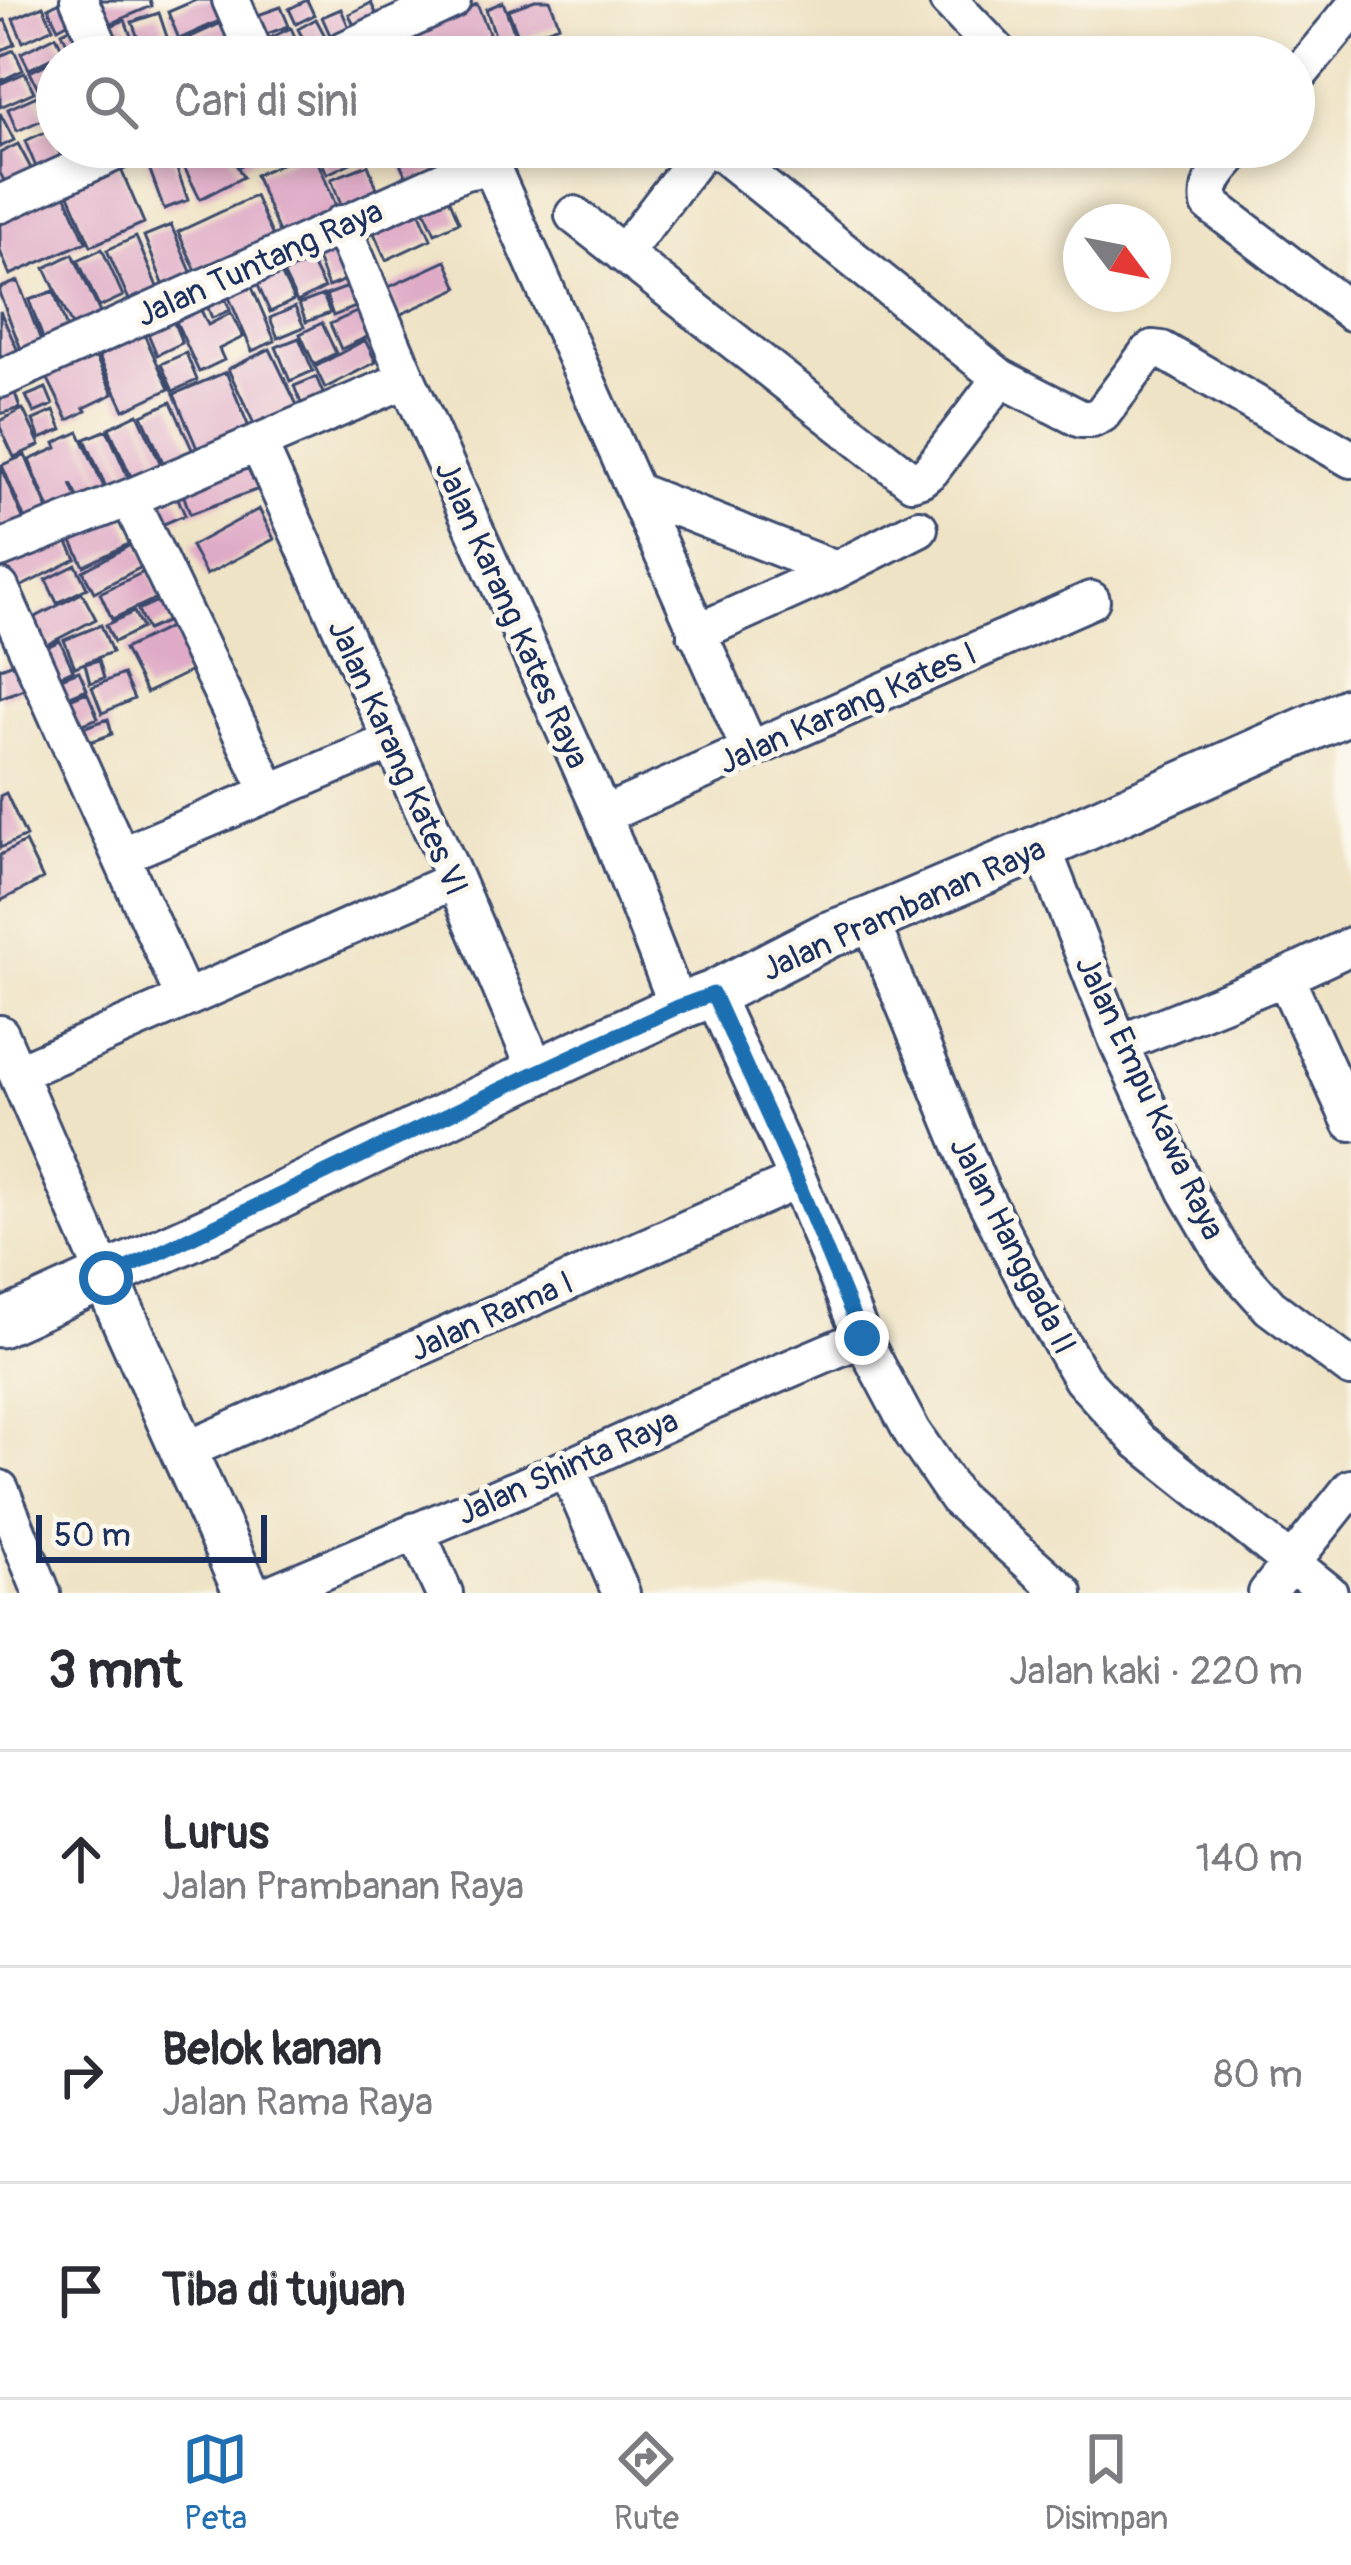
<!DOCTYPE html>
<html lang="id">
<head>
<meta charset="utf-8">
<style>
  body { margin:0; font-family:Pangolin,sans-serif; background:#f2f2f3; color:#2b2b33 }
  .compass { position:absolute; left:1063px; top:204px; width:108px; height:108px; border-radius:50%; background:#fff; box-shadow:0 6px 18px #0003; rotate:122deg }
  .scale { position:absolute; left:36px; bottom:30px; width:231px; box-sizing:border-box; padding-left:12px; border:6px solid #1b2f5e; border-top:0; font-size:33px; line-height:42px; white-space:nowrap; color:#1b2f5e; -webkit-text-stroke:9px #fbf7ec; paint-order:stroke }
  .stop { position:absolute; width:36px; height:36px; margin:-27px; border:9px solid #1f6fb2; border-radius:50%; background:#fff }
  .stop.end { background:#1f6fb2; border-color:#fff; box-shadow:0 3px 12px #0008 }
  .list { margin:0; padding:0; list-style:none }
  h2 { display:flex; justify-content:space-between; align-items:center; height:156px; margin:0; padding:0 48px; font-size:51px }
  h2 small { font-size:39px; font-weight:400; color:#7c7c81 }
  .list li { display:grid; grid-template-columns:78px 1fr auto; gap:36px; align-items:center; box-sizing:border-box; height:216px; padding:0 48px; border-top:3px solid #e1e1e2 }
  .list b { display:block; font-size:45px; white-space:nowrap }
  .list p { margin:0; font-size:39px; white-space:nowrap; color:#7c7c81 }
  .list em { font-size:39px; font-style:normal; color:#7c7c81 }
  .icon { flex:none; width:66px; height:66px; fill:none; stroke:currentColor; stroke-width:2; stroke-linecap:round; stroke-linejoin:round }
  .map { position:relative; flex:none; width:1351px; height:1593px; overflow:hidden }
  .search { position:absolute; background:#fff; box-shadow:0 6px 18px #0003; left:36px; right:36px; top:36px; height:132px; display:flex; align-items:center; gap:30px; box-sizing:border-box; padding:0 42px; border-radius:66px; color:#7c7c81; font-size:45px }
  .sheet { height:804px; background:#fff }
  nav { display:flex; justify-content:space-around; align-items:center; box-sizing:border-box; height:168px; border-top:3px solid #e1e1e2; background:#fff; font-size:33px; color:#7c7c81 }
  nav a { display:grid; justify-items:center; gap:6px }
  nav .on { color:#1f6fb2 }
  .map>svg:first-child { display:block }
  .building { fill:#dfaac6 }
  .lines { fill:none; stroke-linecap:round; stroke-linejoin:round }
  .minor-casing { stroke:#3b4a6d; stroke-width:42 }
  .tertiary-casing { stroke:#3b4a6d; stroke-width:51 }
  .minor { stroke:#fff; stroke-width:36 }
  .tertiary { stroke:#fff; stroke-width:45 }
  .route { stroke:#1f6fb2; stroke-width:15 }
  .labels { text-anchor:middle; stroke-width:10; stroke-linejoin:round; paint-order:stroke }
  .street-label { font-size:33px; fill:#1b2f5e; stroke:#fbf7ec }
</style>
</head>
<body>
<div class="map">
<svg width="1351" height="1593" viewBox="0 0 1351 1593">
  <rect width="100%" height="100%" fill="#fbf7ec"/>
  <filter id="ink" filterUnits="userSpaceOnUse"><feTurbulence type="fractalNoise" baseFrequency=".00833" numOctaves="2"/><feDisplacementMap in="SourceGraphic" scale="24" xChannelSelector="R" yChannelSelector="G"/><feConvolveMatrix kernelMatrix="1 2 1 2 8 2 1 2 1" color-interpolation-filters="sRGB"/></filter>
  <filter id="wash" filterUnits="userSpaceOnUse"><feTurbulence type="fractalNoise" baseFrequency=".004" numOctaves="4" result="noise"/><feDisplacementMap in="SourceGraphic" scale="48" xChannelSelector="R" yChannelSelector="G"/><feGaussianBlur stdDeviation="2.7" result="paint"/><feColorMatrix in="noise" values="0 0 0 0 0 0 0 0 0 0 0 0 0 0 0 0 0 1.4 0 .05"/><feComposite in="paint" operator="in"/></filter>
  <g filter="url(#wash)">
    <rect width="100%" height="100%" fill="#efe3c5"/>
    <g id="blocks">
      <path class="building" d="M64,0L80,16L58,28L48,8Z
        M98,0H150L152,6L107,25Z
        M196,0H221L228,17L179,39L168,12Z
        M307,0L314,15L296,24L289,9Z
        M535,0H550L559,25L520,40L508,10Z
        M503,2L520,48L502,55L486,9Z
        M371,3L380,21L357,32L349,14Z
        M477,4L499,57H410L401,36Z
        M43,6L53,28L23,42L13,19Z
        M281,7L289,26L261,36L255,16Z
        M341,9L353,37L335,46L322,17Z
        M159,13L168,40L142,49L132,22Z
        M316,19L332,49L313,57L298,29Z
        M5,20L15,44L0,51V22Z
        M125,20L131,36L109,45L103,29Z
        M84,21L93,42L71,52L62,32Z
        M226,21L235,41L199,57H187L180,42Z
        M291,28L304,57H271L264,41Z
        M56,36L64,52L29,69L21,53Z
        M133,40L140,54L112,57L109,50Z
        M167,42L173,57H148L146,52Z
        M14,50L23,70L0,81V56Z
        M57,59V93L44,100L30,72Z
        M25,73L34,92L0,107V84Z
        M37,96L46,118L17,131L8,109Z
        M0,113L14,140L0,147Z
        M50,130L64,163L39,174L25,141Z
        M18,144L35,176L9,190L0,173V153Z
        M154,147H169L188,200L164,209L143,151Z
        M174,147H227L243,177L200,199Z
        M231,147H261L264,154L240,166Z
        M318,147H356L361,158L327,174L316,148Z
        M408,147H450L457,162L410,184L395,153Z
        M313,150L339,213L281,237L255,175Z
        M117,160L144,223L91,246L64,183Z
        M368,165L380,196L343,210L331,179Z
        M60,183L86,242L10,275L0,251V210Z
        M255,196L274,239L198,275L178,232Z
        M449,198L459,222L435,233L424,209Z
        M419,211L431,239L386,260L374,233Z
        M171,225L192,274L164,286L144,236Z
        M136,237L158,289L130,302L107,250Z
        M335,245L348,279L328,287L315,253Z
        M102,249L123,296L99,307L78,260Z
        M73,254L101,315L73,328L45,268Z
        M309,258L324,288L297,302L282,271Z
        M446,261L458,288L399,315L387,288Z
        M276,263L294,300L270,312L253,274Z
        M248,278L275,341L252,351L225,288Z
        M18,281L41,341L21,349L0,295V288Z
        M348,287L356,307L333,316L326,295Z
        M54,291L68,332L44,341L29,300Z
        M323,295L330,313L306,322L299,304Z
        M224,296L230,310L212,318L206,303Z
        M199,306L208,325L231,313L243,337L219,349L224,360L199,372L174,317Z
        M295,307L304,327L278,338L270,318Z
        M0,311L18,351L0,359Z
        M359,311L369,336L341,349L330,324Z
        M170,313L182,343L157,355L144,324Z
        M322,323L336,353L314,364L300,334Z
        M142,330L169,389L124,410L96,351Z
        M299,338L313,371L290,381L276,347Z
        M365,340L376,362L325,388L315,367Z
        M91,347L113,394L84,408L86,411L68,420L44,371Z
        M270,349L298,407L256,428L228,369Z
        M186,353L197,380L173,391L161,364Z
        M226,372L251,432L199,453L174,394Z
        M316,377L326,400L304,410L294,386Z
        M13,387L20,408L0,414V391Z
        M46,388L53,405L34,413L26,396Z
        M171,402L195,456L166,469L142,415Z
        M23,409L40,445L14,457L0,427V421Z
        M54,411L62,430L40,439L33,420Z
        M138,414L163,469L134,483L109,428Z
        M107,430L131,484L109,494L85,439Z
        M79,432L107,494L83,506L71,484L81,507L53,519L29,460L57,448L55,443Z
        M25,455L49,512L26,522L2,465Z
        M249,460L259,489L190,514L180,485Z
        M0,466L26,525L0,536Z
        M177,496L185,515L152,529L144,510Z
        M118,508L134,541L84,566L67,532Z
        M259,509L274,539L206,575L191,546Z
        M63,533L76,559L12,591L0,565Z
        M138,541L149,563L94,592L83,571Z
        M76,565L87,588L57,603L46,580Z
        M148,570L161,596L112,619L100,593Z
        M82,593L96,619L46,645L32,619Z
        M169,596L177,617L147,630L138,610Z
        M134,612L142,628L114,642L106,625Z
        M101,625L112,652L75,667L64,640Z
        M172,626L193,670L146,693L124,649Z
        M60,641L73,670L51,680L38,651Z
        M25,659L34,685L0,698V668Z
        M99,660L104,678L90,683L85,664Z
        M79,671L87,689L61,700L53,681Z
        M123,674L134,699L102,713L92,687Z
        M87,692L98,718L72,729L62,702Z
        M108,719L112,734L79,746L74,731Z
        M6,793L26,836L0,848V796Z
        M25,842L43,879L0,901V855Z"/>
    </g>
  </g>
  <g filter="url(#ink)">
    <use href="#blocks" fill-opacity="0" stroke="#3b4a6d" stroke-width="3"/>
    <g class="lines">
      <defs>
        <path id="minor" d="M79,0L104,57
          M231,0L256,57
          M948,0L1003,57
          M329,57L452,0
          M1294,80L1351,11
          M714,147L1001,378L1081,419H1092L1102,414L1147,354L1153,349L1162,350L1351,459
          M1239,147C1224,165 1206,179 1210,204L1351,312
          M0,204L126,147
          M574,215L912,481L921,478L931,470L1001,378
          M341,224L407,379L603,815L678,1007
          M623,254L705,147
          M0,379L462,172C476,168 483,168 495,175L750,750
          M258,443L455,880L537,1072
          M637,492L836,570
          M129,498L270,793
          M0,549L129,498L407,379
          M0,588L185,999
          M696,633L836,570L919,528
          M603,815L1091,600
          M1042,847L1119,1044L1187,1191L1226,1258L1270,1307L1351,1368
          M122,855L392,741
          M870,920L980,1189L1033,1294L1082,1379L1139,1441L1329,1593
          M1285,977L1351,1122
          M713,994L798,1180L862,1338L912,1432L957,1498L1064,1593
          M0,1034L106,1278
          M1119,1044L1285,977L1351,946
          M17,1073L455,880
          M185,1451L798,1180
          M567,1468L621,1593
          M0,1489L42,1593
          M416,1531L444,1593
          M272,1593L567,1468L707,1404L862,1338
          M1267,1593L1351,1488"/>
        <path id="tertiary" d="M106,1278L247,1593
          M0,1324L226,1222L537,1072L678,1007L713,994L828,935L870,920L1042,847L1351,710"/>
      </defs>
      <use href="#minor" class="minor-casing"/>
      <use href="#tertiary" class="tertiary-casing"/>
      <use href="#minor" class="minor"/>
      <use href="#tertiary" class="tertiary"/>
    </g>
  </g>
  <g class="lines" filter="url(#ink)">
    <path class="route" d="M106,1278L537,1072L678,1007L713,994L797,1180L862,1338"/>
  </g>
  <g class="labels">
    <g class="street-label">
      <text transform="translate(259 262) rotate(-24)" y="12">Jalan Tuntang Raya</text>
      <text transform="translate(513 614) rotate(66)" y="12">Jalan Karang Kates Raya</text>
      <text transform="translate(847 707) rotate(-24)" y="12">Jalan Karang Kates I</text>
      <text transform="translate(399 757) rotate(66)" y="12">Jalan Karang Kates VI</text>
      <text transform="translate(903 908) rotate(-24)" y="12">Jalan Prambanan Raya</text>
      <text transform="translate(1151 1097) rotate(65)" y="12">Jalan Empu Kawa Raya</text>
      <text transform="translate(1014 1245) rotate(63)" y="12">Jalan Hanggada II</text>
      <text transform="translate(491 1315) rotate(-24)" y="12">Jalan Rama I</text>
      <text transform="translate(567 1466) rotate(-24)" y="12">Jalan Shinta Raya</text>
    </g>
  </g>
</svg>
<svg class="compass" viewBox="-18 -18 36 36"><path d="M0-13l5 13h-10z" fill="#e53935"/><path d="M0 13l5-13h-10z" fill="#7c7c81"/></svg>
<div class="scale">50 m</div>
<div class="stop" style="left:106px;top:1278px"></div>
<div class="stop end" style="left:862px;top:1338px"></div>
<div class="search"><svg class="icon" aria-label="search" viewBox="0 0 24 24"><circle cx="10" cy="10" r="6"/><path d="M15 15l6 6"/></svg>Cari di sini</div>
</div>
<section class="sheet">
<h2>3 mnt<small>Jalan kaki · 220 m</small></h2>
<ul class="list">
<li><svg class="icon" aria-label="ahead" viewBox="0 0 24 24"><path d="M12 20V5M6 11l6-6 6 6"/></svg><div><b>Lurus</b><p>Jalan Prambanan Raya</p></div><em>140 m</em></li>
<li><svg class="icon" aria-label="right" viewBox="0 0 24 24"><path d="M7 20v-9h11M14 6l5 5-5 5"/></svg><div><b>Belok kanan</b><p>Jalan Rama Raya</p></div><em>80 m</em></li>
<li><svg class="icon" aria-label="arrive" viewBox="0 0 24 24"><path d="M6 21V4h12l-3 4 3 4H6"/></svg><div><b>Tiba di tujuan</b></div></li>
</ul>
</section>
<nav>
<a class="on"><svg class="icon" aria-label="map" viewBox="0 0 24 24"><path d="M3 6l6-2 6 2 6-2v14l-6 2-6-2-6 2zM9 4v14M15 6v14"/></svg>Peta</a>
<a><svg class="icon" aria-label="directions" viewBox="0 0 24 24"><path d="M12 3l9 9-9 9-9-9zM9 14v-3h6M13 9l2 2-2 2"/></svg>Rute</a>
<a><svg class="icon" aria-label="saved" viewBox="0 0 24 24"><path d="M7 4h10v16l-5-4-5 4z"/></svg>Disimpan</a>
</nav>
</body>
</html>
